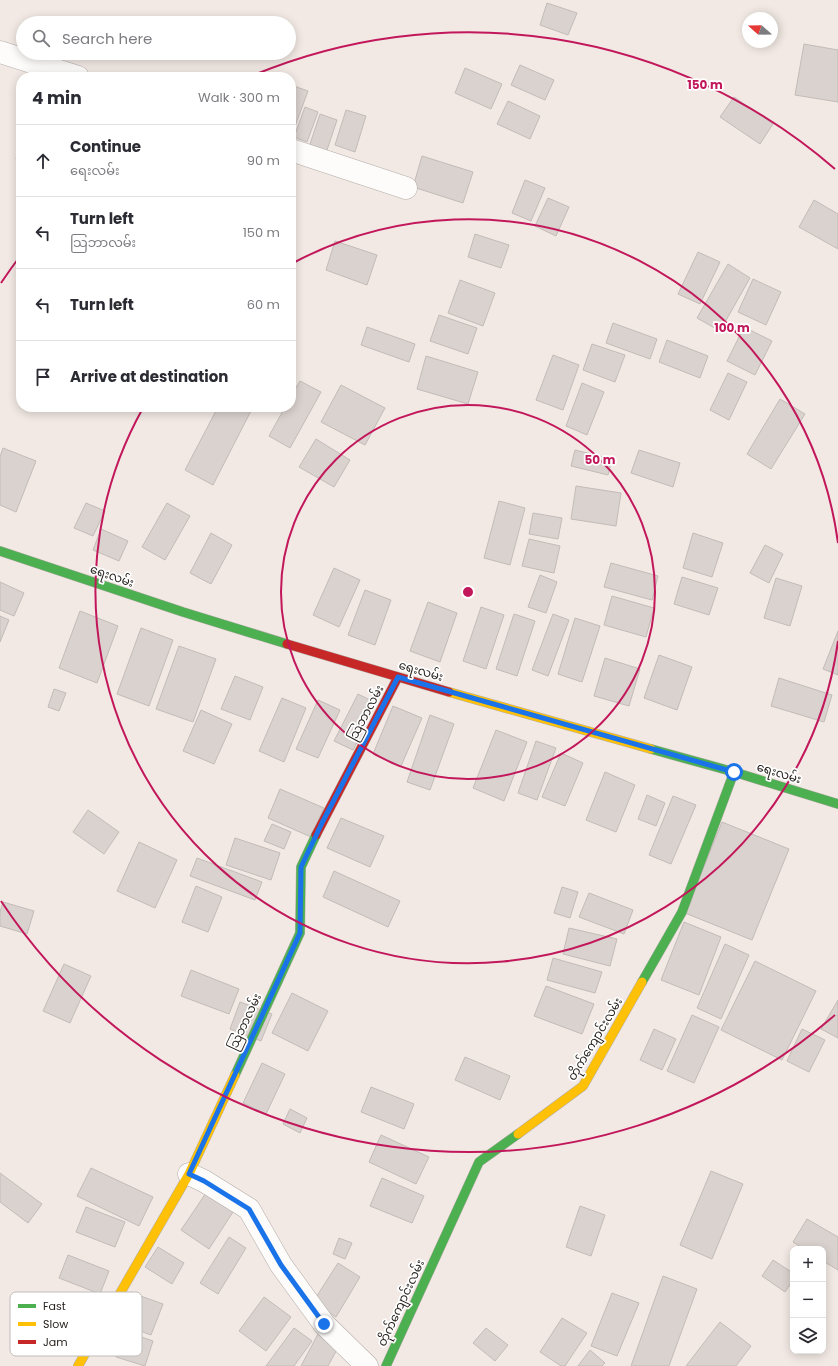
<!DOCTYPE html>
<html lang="en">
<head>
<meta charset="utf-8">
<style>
  body { margin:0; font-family:Poppins,"Noto Sans Myanmar",sans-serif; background:#f2f2f3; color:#2b2b33 }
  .controls { position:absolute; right:12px; bottom:12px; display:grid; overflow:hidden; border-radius:8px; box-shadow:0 2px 10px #0003 }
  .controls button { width:36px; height:36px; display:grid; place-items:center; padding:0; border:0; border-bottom:1px solid #e1e1e2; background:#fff; color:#2b2b33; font:20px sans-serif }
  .compass { position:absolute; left:742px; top:12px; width:36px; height:36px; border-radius:50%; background:#fff; box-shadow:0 2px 10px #0003; rotate:290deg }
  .stop { position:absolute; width:12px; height:12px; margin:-9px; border:3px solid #1a73e8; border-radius:50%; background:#fff }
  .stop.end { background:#1a73e8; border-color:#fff; box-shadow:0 1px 4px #0008 }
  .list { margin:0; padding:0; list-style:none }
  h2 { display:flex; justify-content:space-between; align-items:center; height:52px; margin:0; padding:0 16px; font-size:17px }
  h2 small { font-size:13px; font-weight:400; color:#7c7c81 }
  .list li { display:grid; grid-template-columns:26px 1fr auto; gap:12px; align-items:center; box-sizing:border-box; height:72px; padding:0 16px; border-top:1px solid #e1e1e2 }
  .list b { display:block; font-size:15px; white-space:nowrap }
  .list p { margin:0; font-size:13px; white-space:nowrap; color:#7c7c81 }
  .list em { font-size:13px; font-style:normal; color:#7c7c81 }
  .icon { flex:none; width:22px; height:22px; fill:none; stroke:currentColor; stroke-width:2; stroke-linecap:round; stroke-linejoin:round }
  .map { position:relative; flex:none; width:838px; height:1366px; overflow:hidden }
  .search { position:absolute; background:#fff; box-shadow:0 2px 10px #0003; left:16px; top:16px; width:280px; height:44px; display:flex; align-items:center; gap:10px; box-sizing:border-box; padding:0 14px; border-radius:22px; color:#7c7c81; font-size:15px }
  .panel { position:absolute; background:#fff; box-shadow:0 2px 10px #0003; left:16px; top:72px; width:280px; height:340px; border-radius:16px }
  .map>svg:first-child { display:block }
  .building { fill:#dad2ce; stroke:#c2bbb7 }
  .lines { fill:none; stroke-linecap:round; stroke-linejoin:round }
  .street-casing { stroke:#b3aca8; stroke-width:23 }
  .fast-casing { stroke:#b3aca8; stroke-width:10 }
  .slow-casing { stroke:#b3aca8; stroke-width:10 }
  .jam-casing { stroke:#b3aca8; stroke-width:10 }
  .street { stroke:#fdfcfb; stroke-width:22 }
  .fast { stroke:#4caf50; stroke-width:9 }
  .slow { stroke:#ffc107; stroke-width:9 }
  .jam { stroke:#c62828; stroke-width:9 }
  .route { stroke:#1a73e8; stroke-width:5 }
  .ring { fill:none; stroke:#c2185b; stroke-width:2 }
  .labels { text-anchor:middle; stroke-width:3.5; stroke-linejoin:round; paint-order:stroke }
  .street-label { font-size:12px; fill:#28221e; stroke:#fff }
  .key { fill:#fff; stroke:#bebdbc; stroke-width:1 }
  .key-label { font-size:11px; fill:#28221e }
  .centre { fill:#c2185b; stroke:#fff; stroke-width:2 }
  .ring-label { font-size:12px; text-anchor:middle; font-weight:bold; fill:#c2185b; stroke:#fff; stroke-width:3.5; stroke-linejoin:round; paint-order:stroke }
</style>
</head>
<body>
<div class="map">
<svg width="838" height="1366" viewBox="0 0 838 1366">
  <rect width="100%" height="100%" fill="#f2e9e4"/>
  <path class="building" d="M547,3L577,13L568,35L540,25Z
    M804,44L838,50V102L795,95Z
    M520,65L554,80L545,100L511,85Z
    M465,68L502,84L491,109L455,93Z
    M291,85L308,91L294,129L291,127Z
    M734,97L773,124L760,144L720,117Z
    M508,101L540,116L530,139L497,124Z
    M305,107L318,112L307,142L294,137Z
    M346,110L366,116L355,152L335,145Z
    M320,114L337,120L324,159L307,153Z
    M21,140V160L16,159Z
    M422,156L473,172L463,203L413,187Z
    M525,180L545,188L531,221L512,213Z
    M548,198L569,207L556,236L535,226Z
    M814,200L838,214V249L799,227Z
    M475,234L509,245L501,268L468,257Z
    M335,241L377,255L367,285L326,270Z
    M698,252L720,262L700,304L678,294Z
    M728,264L750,278L720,331L697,318Z
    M753,279L781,292L766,325L738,312Z
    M460,280L495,293L483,326L448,313Z
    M439,315L477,328L468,354L430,341Z
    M613,323L657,339L650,359L606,343Z
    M367,327L415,344L409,362L361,345Z
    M744,327L772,341L755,375L727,361Z
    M667,340L708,356L700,378L659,362Z
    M592,344L625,355L615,382L583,370Z
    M553,355L579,365L563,410L536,400Z
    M426,356L478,372L468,404L417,389Z
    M728,373L747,382L729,420L710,410Z
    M300,381L321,392L290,448L269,436L285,407H291V396Z
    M582,383L604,392L587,435L566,426Z
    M341,385L385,408L365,445L321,422Z
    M780,399L805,414L771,469L747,454Z
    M218,407H253L213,485L185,470Z
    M316,439L350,460L334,487L299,467Z
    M3,448L36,461L16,512L0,505V457Z
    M575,450L612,459L608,475L571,466Z
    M639,450L680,463L673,487L631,473Z
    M576,486L621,493L616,526L571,519Z
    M499,501L525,508L510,565L484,558Z
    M86,503L105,511L93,536L74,528Z
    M167,503L190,516L165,560L142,547Z
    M533,513L562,518L558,539L529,534Z
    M101,529L128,541L119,561L93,550Z
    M211,533L232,545L211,584L190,573Z
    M693,533L723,543L712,577L683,568Z
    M529,539L560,546L554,573L522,566Z
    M765,545L783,554L769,583L750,573Z
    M611,563L658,576L652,600L604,587Z
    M334,568L360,580L339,627L313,615Z
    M540,575L557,582L546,613L528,607Z
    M682,577L718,588L709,615L674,604Z
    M776,578L802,586L790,626L764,618Z
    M0,582L24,593L14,616L0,610Z
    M365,590L391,600L375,645L348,635Z
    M612,596L654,608L646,637L604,625Z
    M428,602L457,613L440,662L410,651Z
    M481,607L504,615L486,669L463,661Z
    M80,611L118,626L97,683L59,668Z
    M514,614L535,621L517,676L496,669Z
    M553,614L569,620L548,676L532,670Z
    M0,616L9,620L0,642Z
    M575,618L600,626L582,682L558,674Z
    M141,628L173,640L149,706L117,694Z
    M838,631V675L823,669Z
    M179,646L216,659L193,722L156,709Z
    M659,655L692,667L677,710L644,698Z
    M605,658L640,669L629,706L594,696Z
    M235,676L263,687L250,720L221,709Z
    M779,678L832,695L824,722L771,706Z
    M54,689L66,693L59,711L48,707Z
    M358,694L376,703L353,750L334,741Z
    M282,698L306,708L284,762L259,751Z
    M318,700L340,710L318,758L296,749Z
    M393,706L422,718L401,766L373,754Z
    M201,710L232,724L214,764L183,751Z
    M430,715L454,724L430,790L407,782Z
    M496,730L527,742L504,801L473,788Z
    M536,741L556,748L537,800L518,793Z
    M561,753L583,763L565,806L542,797Z
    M605,772L635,785L616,832L586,820Z
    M280,789L324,808L311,837L268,818Z
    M647,795L665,803L656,826L638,819Z
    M673,796L696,805L671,864L649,855Z
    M88,810L119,832L104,854L73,832Z
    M341,818L384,836L370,867L327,848Z
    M722,822L789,849L752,940L685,913Z
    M272,824L291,832L284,849L264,841Z
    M235,838L280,853L271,880L226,865Z
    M139,842L177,860L155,908L117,891Z
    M197,858L262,882L255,900L190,876Z
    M334,871L400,901L388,927L323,897Z
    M196,886L222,897L208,932L182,922Z
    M562,887L578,892L570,918L554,913Z
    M589,893L633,910L624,934L579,917Z
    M3,902L34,911L27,934L0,926V912Z
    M684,922L721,937L699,995L661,980Z
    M569,928L617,939L610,966L563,954Z
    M725,944L749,955L721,1019L697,1008Z
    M553,958L602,972L595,993L547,980Z
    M755,961L816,991L782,1060L721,1030Z
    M64,964L91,976L70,1023L43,1011Z
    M191,970L239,989L229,1014L181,996Z
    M546,986L594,1004L582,1034L534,1016Z
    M292,993L328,1011L308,1051L272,1033Z
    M838,1000V1038L821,1029Z
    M240,1002L272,1014L261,1041L230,1029Z
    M692,1015L719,1027L694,1083L667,1071Z
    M654,1029L676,1039L662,1070L640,1060Z
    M802,1029L825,1040L809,1072L787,1061Z
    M465,1057L510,1076L500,1100L455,1080Z
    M262,1063L285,1074L266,1114L243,1103Z
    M371,1087L414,1104L404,1129L361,1112Z
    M290,1109L307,1118L300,1133L283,1124Z
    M381,1135L429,1157L416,1184L369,1162Z
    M91,1168L153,1197L139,1226L77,1196Z
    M711,1171L743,1184L712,1259L680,1245Z
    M0,1173L42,1204L28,1223L0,1202Z
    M382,1178L424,1196L412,1223L370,1206Z
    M206,1193L233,1212L209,1249L181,1230Z
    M580,1206L605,1215L591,1256L566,1247Z
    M86,1207L125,1222L115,1247L76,1232Z
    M807,1219L838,1237V1270L823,1261V1249H804L793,1242Z
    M229,1237L246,1248L218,1294L200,1283Z
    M339,1238L352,1243L345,1259L333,1254Z
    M158,1247L184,1263L172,1284L145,1267Z
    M68,1255L109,1271L100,1294L59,1278Z
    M773,1260L793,1273V1280L785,1292L762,1276Z
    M338,1263L360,1277L336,1317L313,1302Z
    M663,1276L697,1289L669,1366H631Z
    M132,1293L163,1304L151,1335L121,1324Z
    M612,1293L639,1303L617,1356L591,1346Z
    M264,1297L291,1317L266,1351L239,1331Z
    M562,1318L587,1333L565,1366H561L540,1352Z
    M720,1322L751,1346L736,1366H686Z
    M294,1328L312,1341L294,1366H266Z
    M486,1328L508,1345L495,1361L473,1343Z
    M124,1331L153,1341L145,1366L116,1357Z
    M318,1334L339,1346L328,1366H301Z
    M590,1350L605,1363L602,1366H578Z"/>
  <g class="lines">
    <defs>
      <path id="street" d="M0,52L78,77
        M291,150L406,188
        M189,1174L204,1181L249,1209L281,1265L324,1324L367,1366"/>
      <path id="fast" d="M0,551L183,612L287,644
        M651,749L734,772L838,804
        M642,982L682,912L734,772
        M235,1075L300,933L301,867L316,835
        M386,1366L479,1162L518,1134"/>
      <path id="slow" d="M449,692L651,749
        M518,1134L583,1086L642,982
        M78,1366L189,1174L235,1075"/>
      <path id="jam" d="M287,644L449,692
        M316,835L398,677"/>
    </defs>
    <use href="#street" class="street-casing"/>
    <use href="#fast" class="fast-casing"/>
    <use href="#slow" class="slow-casing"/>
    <use href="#jam" class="jam-casing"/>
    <use href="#street" class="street"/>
    <use href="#fast" class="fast"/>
    <use href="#slow" class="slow"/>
    <use href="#jam" class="jam"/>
  </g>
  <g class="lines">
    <path class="route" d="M324,1324L281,1265L249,1209L204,1181L189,1174L300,933L301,867L322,823L398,677L734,772"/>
  </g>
  <g class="ring">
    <circle cx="468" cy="592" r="187"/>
    <path d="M838 641A373 373 0 1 1 143 408M293 263A373 373 0 0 1 838 543"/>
    <path d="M835 1015A560 560 0 0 1 1 901M1 283A560 560 0 0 1 21 255M249 77A560 560 0 0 1 835 169"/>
  </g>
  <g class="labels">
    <g class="street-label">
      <text transform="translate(112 576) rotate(19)" y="4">ရေးလမ်း</text>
      <text transform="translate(421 671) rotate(16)" y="4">ရေးလမ်း</text>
      <text transform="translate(366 713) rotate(-62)" y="4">သြဘာလမ်း</text>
      <text transform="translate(779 773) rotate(17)" y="4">ရေးလမ်း</text>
      <text transform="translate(245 1022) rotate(-65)" y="4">သြဘာလမ်း</text>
      <text transform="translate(595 1039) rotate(-59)" y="4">တိုက်ကျောင်းလမ်း</text>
      <text transform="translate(401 1303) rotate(-65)" y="4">တိုက်ကျောင်းလမ်း</text>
    </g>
  </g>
  <rect x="10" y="1292" width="132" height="64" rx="6" class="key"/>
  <rect x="18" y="1304" width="18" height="4" fill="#4caf50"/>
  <rect x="18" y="1322" width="18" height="4" fill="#ffc107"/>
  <rect x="18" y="1340" width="18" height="4" fill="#c62828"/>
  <g class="key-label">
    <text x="43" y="1310">Fast</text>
    <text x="43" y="1328">Slow</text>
    <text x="43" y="1346">Jam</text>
  </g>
  <circle cx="468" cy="592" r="6" class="centre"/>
  <g class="ring-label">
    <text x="705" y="89">150 m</text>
    <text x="732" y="332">100 m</text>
    <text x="600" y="464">50 m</text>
  </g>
</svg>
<div class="controls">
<button>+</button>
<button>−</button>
<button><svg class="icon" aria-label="layers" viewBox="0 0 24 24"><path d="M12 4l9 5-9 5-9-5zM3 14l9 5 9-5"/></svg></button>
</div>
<svg class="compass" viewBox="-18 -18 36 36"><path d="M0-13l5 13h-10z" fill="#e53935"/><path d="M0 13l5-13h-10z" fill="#7c7c81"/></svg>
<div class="stop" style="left:734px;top:772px"></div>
<div class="stop end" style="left:324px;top:1324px"></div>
<div class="search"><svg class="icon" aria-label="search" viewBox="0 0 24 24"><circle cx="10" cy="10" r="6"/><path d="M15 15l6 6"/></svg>Search here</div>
<section class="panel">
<h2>4 min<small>Walk · 300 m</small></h2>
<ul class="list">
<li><svg class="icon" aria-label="ahead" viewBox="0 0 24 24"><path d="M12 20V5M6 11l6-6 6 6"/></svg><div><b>Continue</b><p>ရေးလမ်း</p></div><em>90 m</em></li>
<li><svg class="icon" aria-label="left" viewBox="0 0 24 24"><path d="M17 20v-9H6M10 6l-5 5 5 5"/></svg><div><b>Turn left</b><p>သြဘာလမ်း</p></div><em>150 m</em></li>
<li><svg class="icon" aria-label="left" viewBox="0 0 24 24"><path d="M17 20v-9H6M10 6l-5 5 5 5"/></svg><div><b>Turn left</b></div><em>60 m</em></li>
<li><svg class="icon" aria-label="arrive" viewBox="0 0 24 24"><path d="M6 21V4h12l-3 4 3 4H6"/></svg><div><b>Arrive at destination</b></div></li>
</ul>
</section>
</div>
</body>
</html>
